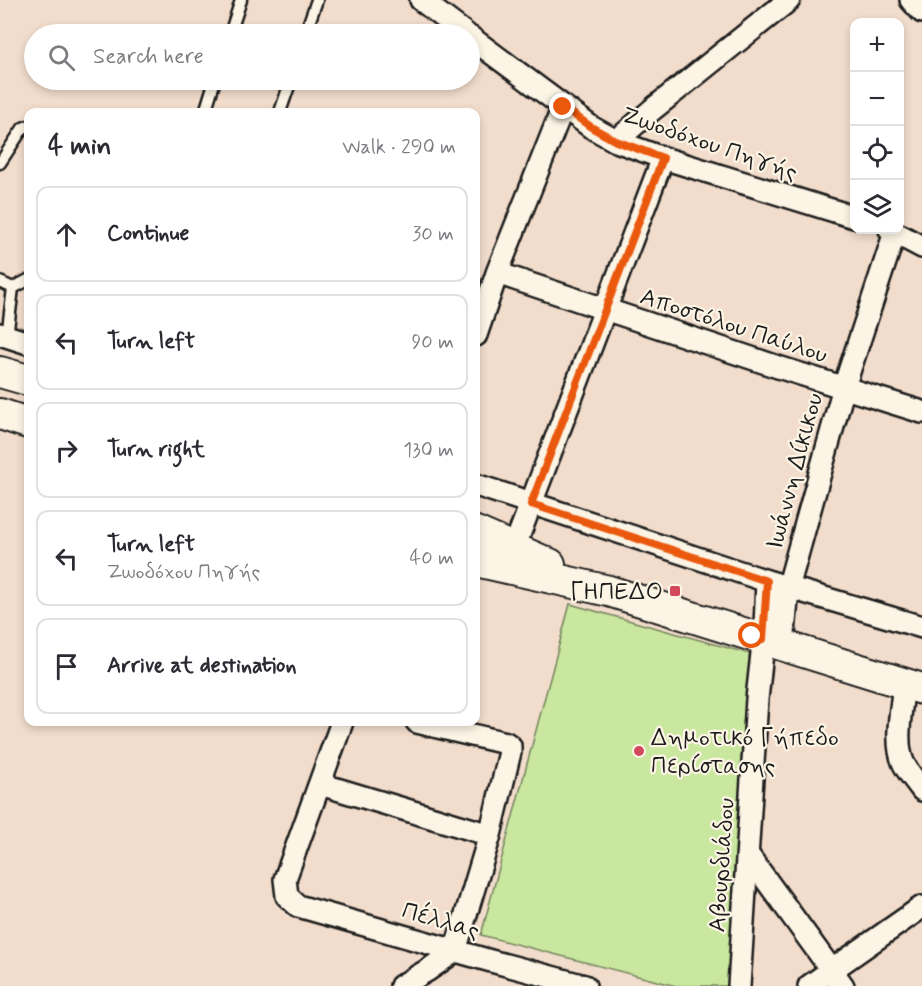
<!DOCTYPE html>
<html lang="en">
<head>
<meta charset="utf-8">
<style>
  body { margin:0; font-family:Mynerve,sans-serif; background:#f7f7f7; color:#2b2b33 }
  .controls { position:absolute; right:18px; top:18px; display:grid; overflow:hidden; border-radius:12px; box-shadow:0 3px 9px #0003 }
  .controls button { width:54px; height:54px; display:grid; place-items:center; padding:0; border:0; border-bottom:2px solid #e1e1e2; background:#fff; color:#2b2b33; font:30px sans-serif }
  .stop { position:absolute; width:18px; height:18px; margin:-14px; border:4px solid #ea580c; border-radius:50%; background:#fff }
  .stop.end { background:#ea580c; border-color:#fff; box-shadow:0 2px 6px #0008 }
  .list { margin:0; padding:0; list-style:none }
  h2 { display:flex; justify-content:space-between; align-items:center; height:78px; margin:0; padding:0 24px; font-size:26px }
  h2 small { font-size:20px; font-weight:400; color:#7c7c81 }
  .list li { display:grid; grid-template-columns:39px 1fr auto; gap:18px; align-items:center; box-sizing:border-box; height:96px; margin:0 12px 12px; padding:0 12px; border:2px solid #e1e1e2; border-radius:12px }
  .list b { display:block; font-size:22px; white-space:nowrap }
  .list p { margin:0; font-size:20px; white-space:nowrap; color:#7c7c81 }
  .list em { font-size:20px; font-style:normal; color:#7c7c81 }
  .icon { flex:none; width:33px; height:33px; fill:none; stroke:currentColor; stroke-width:2; stroke-linecap:round; stroke-linejoin:round }
  .map { position:relative; flex:none; width:922px; height:986px; overflow:hidden }
  .search { position:absolute; background:#fff; box-shadow:0 3px 9px #0003; left:24px; top:24px; width:456px; height:66px; display:flex; align-items:center; gap:15px; box-sizing:border-box; padding:0 21px; border-radius:33px; color:#7c7c81; font-size:22px }
  .panel { position:absolute; background:#fff; box-shadow:0 3px 9px #0003; left:24px; top:108px; width:456px; height:618px; border-radius:12px }
  .map>svg:first-child { display:block }
  .green { fill:#c9e79e; stroke:#72825d; stroke-width:1.5 }
  .lines { fill:none; stroke-linecap:round; stroke-linejoin:round }
  .service-casing { stroke:#1c1c1c; stroke-width:15 }
  .minor-casing { stroke:#1c1c1c; stroke-width:26 }
  .secondary-casing { stroke:#1c1c1c; stroke-width:34 }
  .service { stroke:#fcf5e5; stroke-width:10 }
  .minor { stroke:#fcf5e5; stroke-width:21 }
  .secondary { stroke:#fcf5e5; stroke-width:30 }
  .route { stroke:#ea580c; stroke-width:8 }
  .poi-dot { fill:#d1495b; stroke:#fcf5e5; stroke-width:2 }
  .labels { text-anchor:middle; stroke-width:4.5; stroke-linejoin:round; paint-order:stroke }
  .street-label { font-size:24px; fill:#1c1c1c; stroke:#fcf5e5 }
  .poi-label { font-size:24px; fill:#1c1c1c; stroke:#fcf5e5; text-anchor:end }
</style>
</head>
<body>
<div class="map">
<svg width="922" height="986" viewBox="0 0 922 986">
  <rect width="100%" height="100%" fill="#f2ddcc"/>
  <filter id="ink" filterUnits="userSpaceOnUse"><feTurbulence type="fractalNoise" baseFrequency=".0167" numOctaves="2"/><feDisplacementMap in="SourceGraphic" scale="12" xChannelSelector="R" yChannelSelector="G"/><feConvolveMatrix kernelMatrix="1 2 1 2 8 2 1 2 1" color-interpolation-filters="sRGB"/></filter>
  <g filter="url(#ink)">
    <path class="green" d="M570,604L750,654L737,986H676L481,935Z"/>
    <g class="lines">
      <defs>
        <path id="service" d="M230,34L241,0
          M305,34L317,0
          M205,112L215,80
          M280,112L291,80
          M0,163L23,128L28,126
          M0,282L13,288L28,280
          M7,337L13,288"/>
        <path id="minor" d="M421,0L466,34
          M911,0L922,12
          M470,37L591,127L616,141L663,158L854,217
          M616,141L653,109L789,0
          M890,230L922,247
          M497,273L778,367L922,412
          M0,334L28,343
          M476,335L497,273L563,107
          M476,485L767,581L922,627
          M514,548L663,158
          M783,645L788,588L844,387L895,232
          M904,683C902,706 894,741 903,762C907,772 916,781 922,790
          M342,722L285,879L287,896L298,906L491,961L585,986
          M417,722L506,743L510,746V752L490,835L455,951
          M320,784L490,835
          M748,855L843,986
          M401,986L428,970L455,951
          M739,986L757,699L765,626L767,581
          M809,986L922,907"/>
        <path id="secondary" d="M0,372L28,380
          M0,414L28,423
          M476,532L550,564
          M476,561L609,591L922,689"/>
      </defs>
      <use href="#service" class="service-casing"/>
      <use href="#minor" class="minor-casing"/>
      <use href="#secondary" class="secondary-casing"/>
      <use href="#service" class="service"/>
      <use href="#minor" class="minor"/>
      <use href="#secondary" class="secondary"/>
    </g>
  </g>
  <g class="lines" filter="url(#ink)">
    <path class="route" d="M563,107L591,127L616,141L663,158L531,504L767,581L763,639L752,636"/>
  </g>
  <g class="poi-dot">
    <rect x="669" y="585" width="12" height="12" rx="3"/>
    <circle cx="639" cy="751" r="6"/>
  </g>
  <g class="labels">
    <g class="street-label">
      <text transform="translate(710 143) rotate(19)" y="8">Ζωοδόχου Πηγής</text>
      <text transform="translate(734 325) rotate(18)" y="8">Αποστόλου Παύλου</text>
      <text transform="translate(794 471) rotate(-75)" y="8">Ιωάννη Δίκικου</text>
      <text transform="translate(721 865) rotate(-86)" y="8">Αβουρδιάδου</text>
      <text transform="translate(441 920) rotate(16)" y="8">Πέλλας</text>
    </g>
    <g class="poi-label">
      <text x="663" y="599">ΓΗΠΕΔΟ</text>
      <text x="651" y="745" text-anchor="start">Δημοτικό Γήπεδο<tspan x="651" dy="28">Περίστασης</tspan></text>
    </g>
  </g>
</svg>
<div class="controls">
<button>+</button>
<button>−</button>
<button><svg class="icon" aria-label="locate" viewBox="0 0 24 24"><circle cx="12" cy="12" r="6"/><path d="M12 2v4M12 18v4M2 12h4M18 12h4"/></svg></button>
<button><svg class="icon" aria-label="layers" viewBox="0 0 24 24"><path d="M12 4l9 5-9 5-9-5zM3 14l9 5 9-5"/></svg></button>
</div>
<div class="stop" style="left:752px;top:636px"></div>
<div class="stop end" style="left:563px;top:107px"></div>
<div class="search"><svg class="icon" aria-label="search" viewBox="0 0 24 24"><circle cx="10" cy="10" r="6"/><path d="M15 15l6 6"/></svg>Search here</div>
<section class="panel">
<h2>4 min<small>Walk · 290 m</small></h2>
<ul class="list">
<li><svg class="icon" aria-label="ahead" viewBox="0 0 24 24"><path d="M12 20V5M6 11l6-6 6 6"/></svg><div><b>Continue</b></div><em>30 m</em></li>
<li><svg class="icon" aria-label="left" viewBox="0 0 24 24"><path d="M17 20v-9H6M10 6l-5 5 5 5"/></svg><div><b>Turn left</b></div><em>90 m</em></li>
<li><svg class="icon" aria-label="right" viewBox="0 0 24 24"><path d="M7 20v-9h11M14 6l5 5-5 5"/></svg><div><b>Turn right</b></div><em>130 m</em></li>
<li><svg class="icon" aria-label="left" viewBox="0 0 24 24"><path d="M17 20v-9H6M10 6l-5 5 5 5"/></svg><div><b>Turn left</b><p>Ζωοδόχου Πηγής</p></div><em>40 m</em></li>
<li><svg class="icon" aria-label="arrive" viewBox="0 0 24 24"><path d="M6 21V4h12l-3 4 3 4H6"/></svg><div><b>Arrive at destination</b></div></li>
</ul>
</section>
</div>
</body>
</html>
